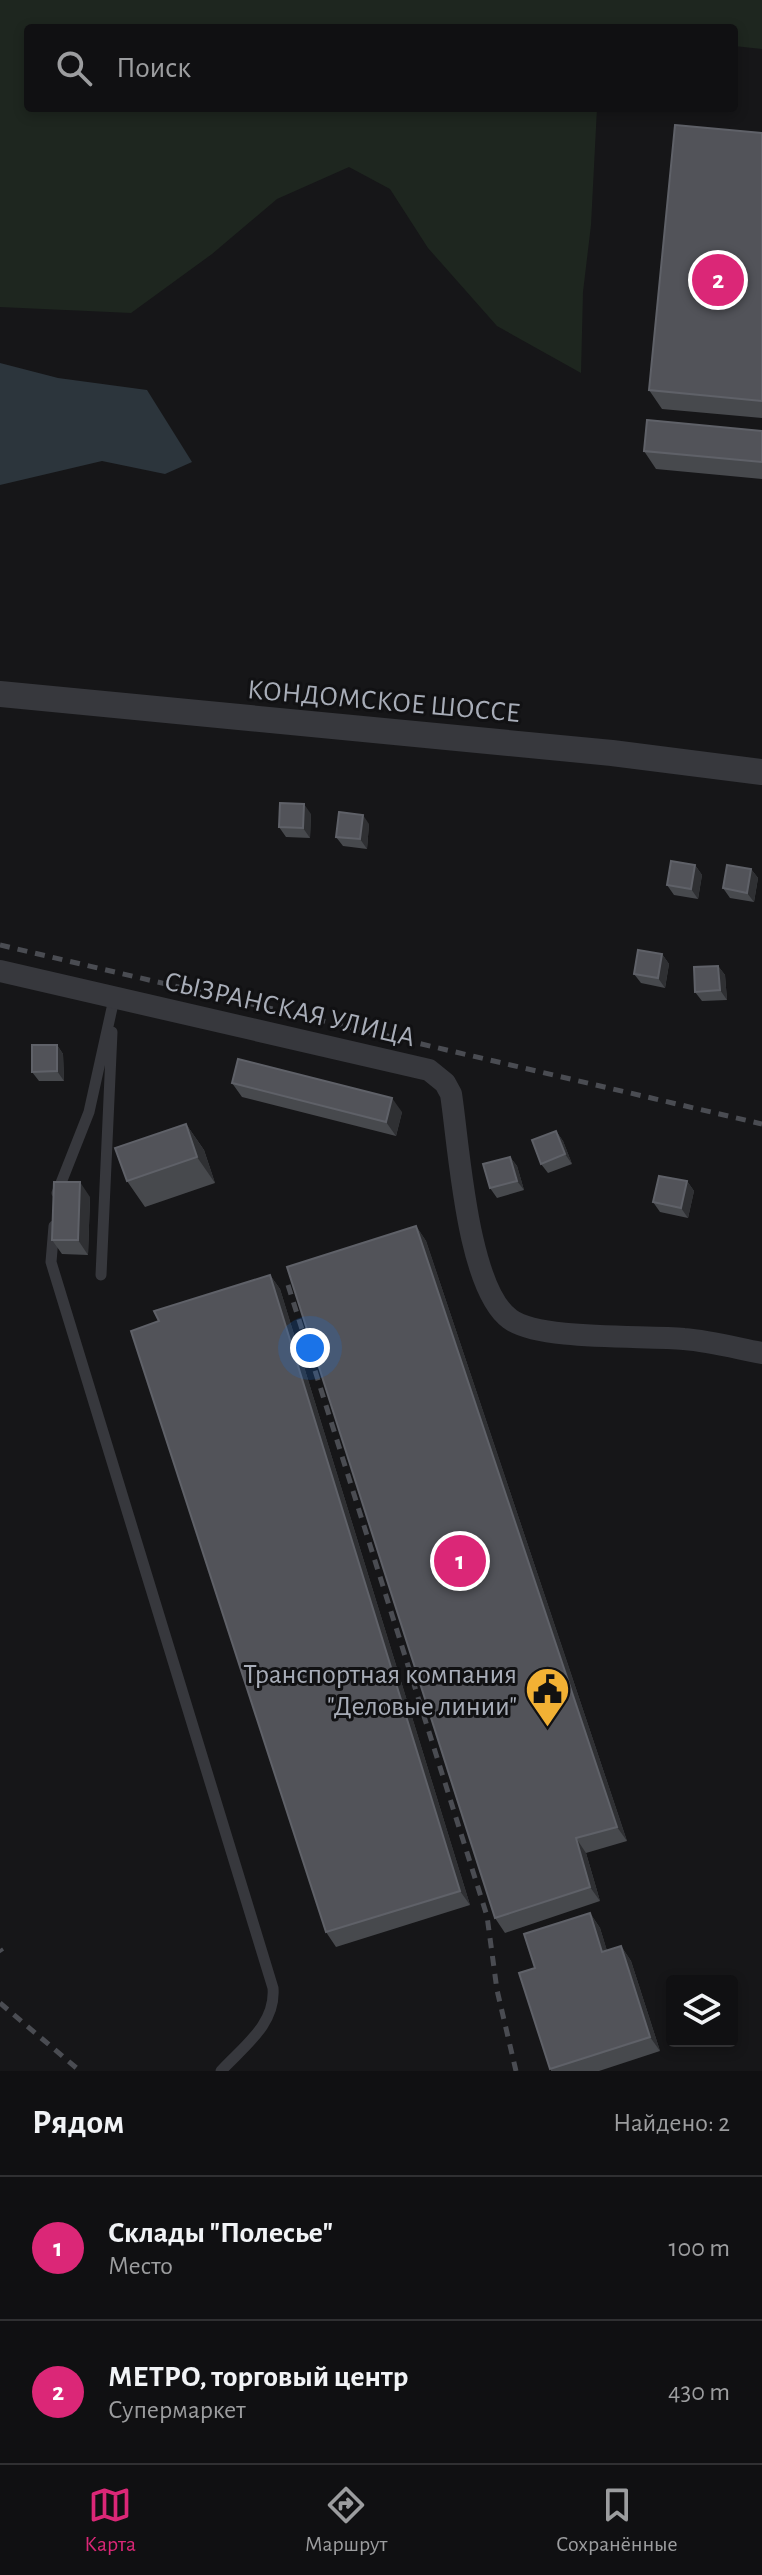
<!DOCTYPE html>
<html lang="ru">
<head>
<meta charset="utf-8">
<style>
  body { margin:0; font-family:"Alegreya Sans",sans-serif; background:#19191b; color:#f1f3f6 }
  .controls { position:absolute; right:24px; bottom:24px; display:grid; overflow:hidden; border-radius:8px; box-shadow:0 4px 12px #0003 }
  .controls button { width:72px; height:72px; display:grid; place-items:center; padding:0; border:0; border-bottom:2px solid #303032; background:#101012; color:#f1f3f6; font:40px sans-serif }
  .you { position:absolute; left:310px; top:1348px; width:28px; height:28px; margin:-20px; border:6px solid #fff; border-radius:50%; background:#1a73e8; box-shadow:0 0 0 12px #1a73e833 }
  .badge { display:grid; place-items:center; width:52px; height:52px; border-radius:50%; background:#db2777; color:#fff; font-size:26px; font-weight:700 }
  .pin { position:absolute; translate:-50% -50%; border:4px solid #fff; box-shadow:0 2px 8px #0006 }
  .list { margin:0; padding:0; list-style:none }
  h2 { display:flex; justify-content:space-between; align-items:center; height:104px; margin:0; padding:0 32px; font-size:34px }
  h2 small { font-size:26px; font-weight:400; color:#9c9d9f }
  .list li { display:grid; grid-template-columns:52px 1fr auto; gap:24px; align-items:center; box-sizing:border-box; height:144px; padding:0 32px; border-top:2px solid #303032 }
  .list b { display:block; font-size:30px; white-space:nowrap }
  .list p { margin:0; font-size:26px; white-space:nowrap; color:#9c9d9f }
  .list em { font-size:26px; font-style:normal; color:#9c9d9f }
  .icon { flex:none; width:44px; height:44px; fill:none; stroke:currentColor; stroke-width:2; stroke-linecap:round; stroke-linejoin:round }
  .map { position:relative; flex:none; width:762px; height:2071px; overflow:hidden }
  .search { position:absolute; background:#101012; box-shadow:0 4px 12px #0003; left:24px; right:24px; top:24px; height:88px; display:flex; align-items:center; gap:20px; box-sizing:border-box; padding:0 28px; border-radius:8px; color:#9c9d9f; font-size:30px }
  .sheet { height:392px; background:#101012 }
  nav { display:flex; justify-content:space-around; align-items:center; box-sizing:border-box; height:112px; border-top:2px solid #303032; background:#101012; font-size:22px; color:#9c9d9f }
  nav a { display:grid; justify-items:center; gap:4px }
  nav .on { color:#db2777 }
  .map>svg:first-child { display:block }
  .green { fill:#1e261f }
  .water { fill:#2c353c }
  .lines { fill:none; stroke-linecap:round; stroke-linejoin:round }
  .service { stroke:#37383d; stroke-width:11 }
  .minor { stroke:#37383d; stroke-width:22 }
  .tertiary { stroke:#37383d; stroke-width:26 }
  .rail { stroke:#4a4c52; stroke-width:5; stroke-dasharray:10 8; stroke-linecap:butt }
  .wall { fill:#47494d }
  .shaded-wall { fill:#2f3033 }
  .building { fill:#525359; stroke:#5f6168; stroke-width:2 }
  .labels { text-anchor:middle; stroke-width:6; stroke-linejoin:round; paint-order:stroke }
  .street-label { font-size:28px; fill:#a8adb8; stroke:#111113 }
  .poi-label { font-size:28px; fill:#a8adb8; stroke:#111113; text-anchor:end }
</style>
</head>
<body>
<div class="map">
<svg width="762" height="2071" viewBox="0 0 762 2071">
  <rect width="100%" height="100%" fill="#161618"/>
  <path class="green" d="M0,0H762V49L734,46V28H28V108H597L591,225L583,292L581,373L497,326L428,248L390,189L349,167L277,199L212,254L131,313L0,307Z"/>
  <path class="water" d="M0,363L58,378L147,390L192,462L165,474L102,461L0,485Z"/>
  <g class="lines">
    <path class="service" d="M57,1193L89,1112L114,999
      M54,1226L51,1262L273,1988C276,2024 244,2046 221,2071
      M101,1275L112,1032"/>
    <path class="minor" d="M0,971L429,1070L445,1083L451,1094C459,1146 467,1288 510,1319C539,1341 645,1335 684,1339C710,1341 736,1348 762,1353"/>
    <path class="tertiary" d="M0,694L612,753L762,772"/>
    <path class="rail" d="M0,945L762,1124
      M288,1285L487,1916L497,1990L516,2071
      M0,1949L2,1952
      M0,2003L80,2071"/>
  </g>
  <path class="wall" d="M762,133V418L662,409L649,390Z
    M762,431V479L656,469L644,451Z
    M311,814L310,838L286,837L279,827Z
    M369,824L367,849L343,846L336,837Z
    M695,865L702,875L698,899L674,895L667,885Z
    M751,869L758,878L754,902L730,898L723,888Z
    M662,954L669,964L665,988L641,983L634,974Z
    M718,966L725,975L727,1000L702,1001L695,992Z
    M57,1045L63,1054L64,1081H39L32,1072Z
    M232,1083L402,1112L396,1136L242,1097Z
    M186,1124L204,1150L215,1183L145,1207L127,1181Z
    M556,1131L563,1141L572,1164L548,1173L541,1164Z
    M510,1157L517,1166L524,1190L497,1198L490,1188Z
    M687,1181L694,1191L688,1218L660,1212L653,1202Z
    M90,1197L88,1255L62,1254L52,1240Z
    M416,1226L426,1241L627,1841L586,1853L600,1901L505,1933L495,1918Z
    M270,1275L280,1289L470,1905L336,1947L326,1932L159,1321Z
    M590,1913L600,1928L607,1951L621,1946L631,1961L660,2051L599,2071H551L535,1968Z"/>
  <path class="shaded-wall" d="M304,804L311,814L310,838L303,828Z
    M363,815L369,824L367,849L360,839Z
    M695,865L702,875L698,899L691,889Z
    M751,869L758,878L754,902L747,893Z
    M662,954L669,964L665,988L658,978Z
    M718,966L725,975L727,1000L720,990Z
    M57,1045L63,1054L64,1081L57,1071Z
    M392,1098L402,1112L396,1136L386,1122Z
    M186,1124L204,1150L215,1183L197,1157Z
    M556,1131L563,1141L572,1164L565,1154Z
    M510,1157L517,1166L524,1190L517,1181Z
    M687,1181L694,1191L688,1218L681,1208Z
    M80,1182L90,1197L88,1255L78,1240Z
    M416,1226L426,1241L627,1841L617,1827Z
    M270,1275L280,1289L470,1905L460,1891Z
    M576,1838L586,1853L600,1901L590,1887Z
    M590,1913L600,1928L612,1967L602,1952Z
    M621,1946L631,1961L660,2051L650,2037Z"/>
  <path class="building" d="M675,125L762,133V401L649,390Z
    M647,420L762,431V462L644,451Z
    M280,803L304,804L303,828L279,827Z
    M339,812L363,815L360,839L336,837Z
    M671,861L695,865L691,889L667,885Z
    M727,865L751,869L747,893L723,888Z
    M638,950L662,954L658,978L634,974Z
    M718,966L720,990L695,992L694,967Z
    M32,1045H57V1071L32,1072Z
    M238,1059L392,1098L386,1122L232,1083Z
    M186,1124L197,1157L127,1181L115,1148Z
    M556,1131L565,1154L541,1164L532,1140Z
    M510,1157L517,1181L490,1188L483,1164Z
    M659,1176L687,1181L681,1208L653,1202Z
    M54,1182H80L78,1240H52Z
    M416,1226L617,1827L576,1838L590,1887L495,1918L287,1267Z
    M270,1275L460,1891L326,1932L131,1331L159,1321L154,1311Z
    M590,1913L602,1952L621,1946L650,2037L550,2069L519,1973L535,1968L524,1934Z"/>
  <defs>
    <symbol id="civic-pin" viewBox="-11 -11 22 30"><path d="M0 17L-7.5 6A9.5 9.5 0 1 1 7.5 6Z" fill="#f2b134" stroke="#111113"/><path d="M-.6-6.5H3V-4.5H.6V-3L4-1V1h2V6H-6V1h2V-1L-.6-3ZM-1.2 2.5V6h2.4V2.5Z" fill="#111"/></symbol>
  </defs>
  <g fill-rule="evenodd">
    <use href="#civic-pin" x="522" y="1664" width="51" height="69"/>
  </g>
  <g class="labels">
    <g class="street-label">
      <text transform="translate(384 700) rotate(5)" y="10">КОНДОМСКОЕ ШОССЕ</text>
      <text transform="translate(290 1008) rotate(13)" y="10">СЫЗРАНСКАЯ УЛИЦА</text>
    </g>
    <g class="poi-label">
      <text x="517" y="1683">Транспортная компания<tspan x="517" dy="32">"Деловые линии"</tspan></text>
    </g>
  </g>
</svg>
<div class="controls">
<button><svg class="icon" aria-label="layers" viewBox="0 0 24 24"><path d="M12 4l9 5-9 5-9-5zM3 14l9 5 9-5"/></svg></button>
</div>
<div class="you"></div>
<div class="pin badge" style="left:460px;top:1561px">1</div>
<div class="pin badge" style="left:718px;top:280px">2</div>
<div class="search"><svg class="icon" aria-label="search" viewBox="0 0 24 24"><circle cx="10" cy="10" r="6"/><path d="M15 15l6 6"/></svg>Поиск</div>
</div>
<section class="sheet">
<h2>Рядом<small>Найдено: 2</small></h2>
<ul class="list">
<li><span class="badge">1</span><div><b>Склады &quot;Полесье&quot;</b><p>Место</p></div><em>100 m</em></li>
<li><span class="badge">2</span><div><b>МЕТРО, торговый центр</b><p>Супермаркет</p></div><em>430 m</em></li>
</ul>
</section>
<nav>
<a class="on"><svg class="icon" aria-label="map" viewBox="0 0 24 24"><path d="M3 6l6-2 6 2 6-2v14l-6 2-6-2-6 2zM9 4v14M15 6v14"/></svg>Карта</a>
<a><svg class="icon" aria-label="directions" viewBox="0 0 24 24"><path d="M12 3l9 9-9 9-9-9zM9 14v-3h6M13 9l2 2-2 2"/></svg>Маршрут</a>
<a><svg class="icon" aria-label="saved" viewBox="0 0 24 24"><path d="M7 4h10v16l-5-4-5 4z"/></svg>Сохранённые</a>
</nav>
</body>
</html>
